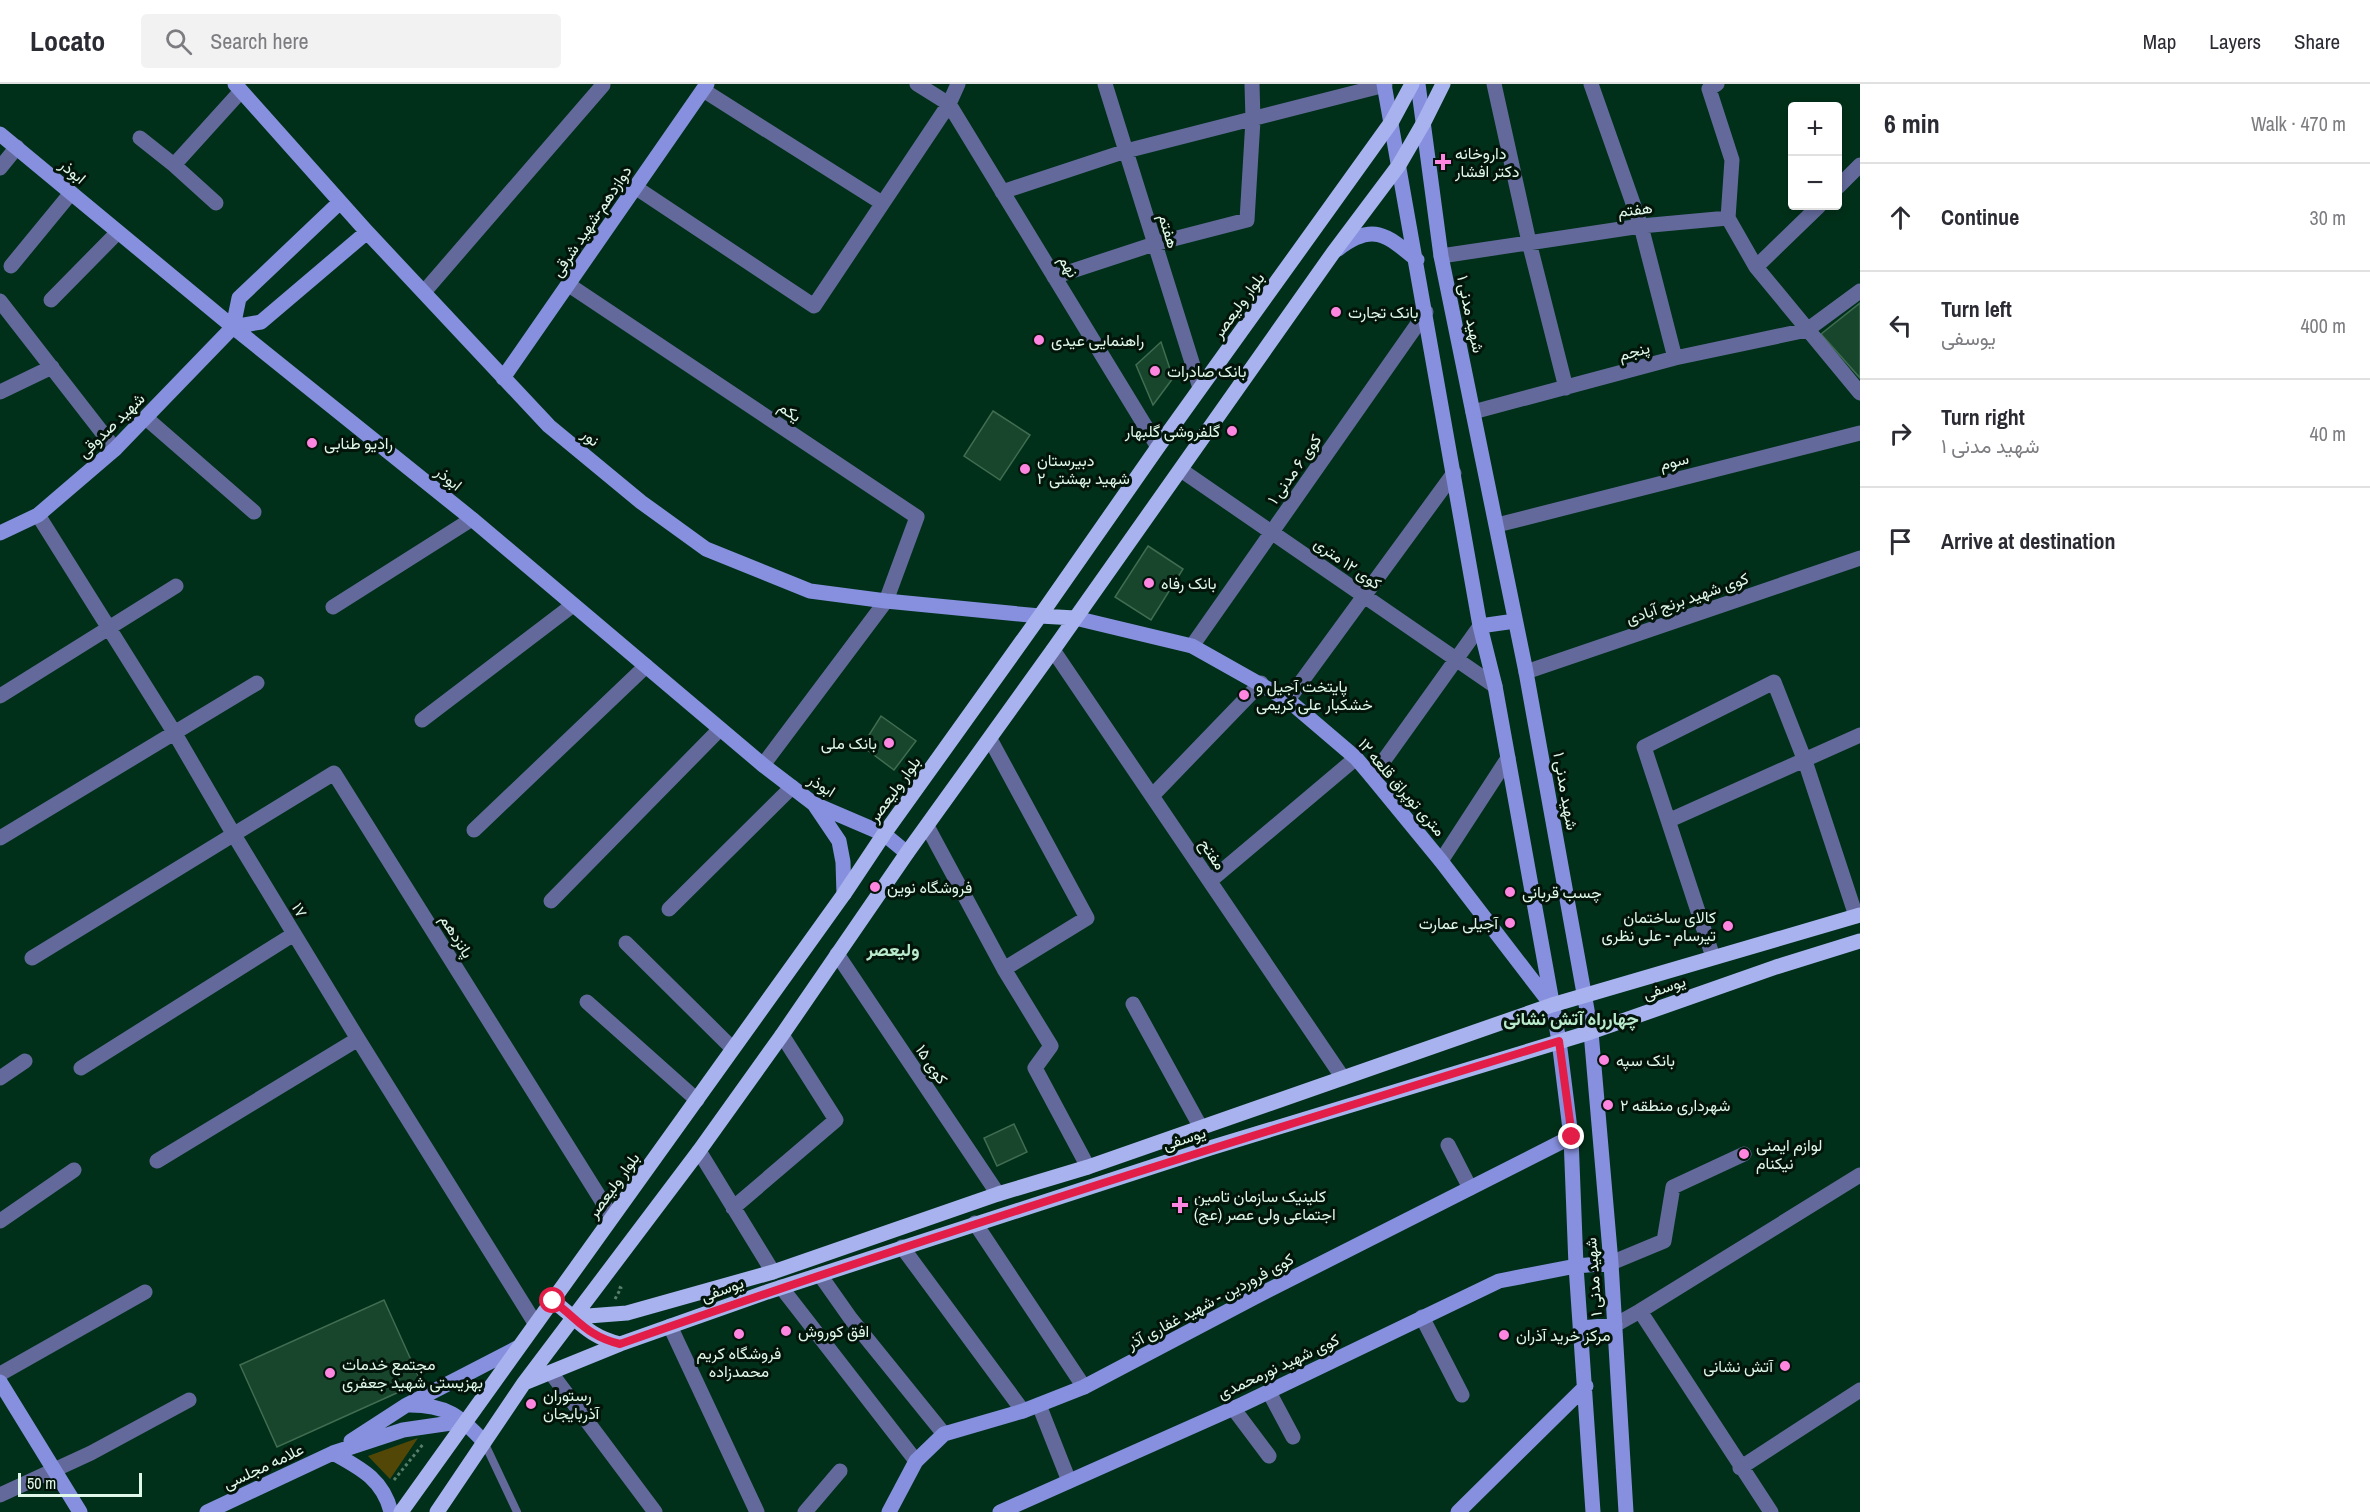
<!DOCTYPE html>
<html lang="en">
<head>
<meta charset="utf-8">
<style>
  body { margin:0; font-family:"Archivo Narrow",Vazirmatn,sans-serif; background:#f2f2f3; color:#2b2b33 }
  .controls { position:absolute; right:18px; top:18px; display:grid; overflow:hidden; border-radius:6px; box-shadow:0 3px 9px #0003 }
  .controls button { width:54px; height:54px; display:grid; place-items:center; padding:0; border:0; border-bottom:2px solid #e1e1e2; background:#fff; color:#2b2b33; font:30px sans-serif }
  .scale { position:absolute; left:18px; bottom:15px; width:124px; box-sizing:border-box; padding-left:6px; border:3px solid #e0f8e9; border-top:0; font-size:16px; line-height:21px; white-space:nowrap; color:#e0f8e9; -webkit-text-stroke:4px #03140a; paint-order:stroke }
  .stop { position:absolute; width:18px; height:18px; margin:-14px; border:4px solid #e11d48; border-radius:50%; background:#fff }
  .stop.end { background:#e11d48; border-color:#fff; box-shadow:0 2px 6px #0008 }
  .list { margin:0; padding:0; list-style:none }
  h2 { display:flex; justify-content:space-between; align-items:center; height:78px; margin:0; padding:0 24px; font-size:26px }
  h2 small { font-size:20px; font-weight:400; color:#7c7c81 }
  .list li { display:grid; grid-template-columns:39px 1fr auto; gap:18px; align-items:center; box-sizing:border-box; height:108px; padding:0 24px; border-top:2px solid #e1e1e2 }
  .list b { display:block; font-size:22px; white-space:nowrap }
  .list p { margin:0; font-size:20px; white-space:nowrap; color:#7c7c81 }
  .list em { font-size:20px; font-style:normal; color:#7c7c81 }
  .icon { flex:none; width:33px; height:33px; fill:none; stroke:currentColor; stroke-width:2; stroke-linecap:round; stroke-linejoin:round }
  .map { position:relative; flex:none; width:1860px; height:1428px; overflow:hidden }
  header { display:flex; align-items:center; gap:36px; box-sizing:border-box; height:84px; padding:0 30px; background:#fff; border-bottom:2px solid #e1e1e2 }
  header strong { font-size:28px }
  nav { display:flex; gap:33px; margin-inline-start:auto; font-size:21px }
  .search { width:420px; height:54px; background:#f2f2f3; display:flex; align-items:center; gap:15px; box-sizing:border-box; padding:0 21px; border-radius:6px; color:#7c7c81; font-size:22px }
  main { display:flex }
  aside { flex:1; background:#fff }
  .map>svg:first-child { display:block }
  .green { fill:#534708 }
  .building { fill:#18462d; stroke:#406d52; stroke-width:1.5 }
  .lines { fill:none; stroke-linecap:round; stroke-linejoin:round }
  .path { stroke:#597f6c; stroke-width:3; stroke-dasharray:3 3; stroke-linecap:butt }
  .lane { stroke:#636a9b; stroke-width:8 }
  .street { stroke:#636a9b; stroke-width:15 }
  .secondary { stroke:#8690de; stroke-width:15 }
  .primary { stroke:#a8b2ef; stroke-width:15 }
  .route { stroke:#e11d48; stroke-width:8 }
  .poi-dot { fill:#fe86e0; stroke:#03140a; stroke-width:2 }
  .labels { text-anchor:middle; stroke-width:6; stroke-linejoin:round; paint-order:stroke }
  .poi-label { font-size:16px; fill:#e0f8e9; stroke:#03140a; text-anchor:start }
  .street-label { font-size:16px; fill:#e0f8e9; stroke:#03140a }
  .neighbourhood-label { font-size:18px; font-weight:bold; fill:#b9eacb; stroke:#03140a }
</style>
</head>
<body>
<header>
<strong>Locato</strong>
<div class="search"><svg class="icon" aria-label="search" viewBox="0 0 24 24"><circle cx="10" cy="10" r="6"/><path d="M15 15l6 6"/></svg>Search here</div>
<nav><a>Map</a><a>Layers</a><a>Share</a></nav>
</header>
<main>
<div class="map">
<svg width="1860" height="1428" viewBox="0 0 1860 1428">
  <rect width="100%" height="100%" fill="#003019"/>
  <path class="green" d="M418,1354L390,1395L368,1372Z"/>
  <path class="building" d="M1860,219V294L1821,250Z
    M1161,258L1173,294L1153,321L1136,281Z
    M993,327L1030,351L1000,396L964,372Z
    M1148,462L1183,485L1151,536L1115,513Z
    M881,632L916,657L894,686L862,662Z
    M1014,1040L1027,1068L997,1082L984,1054Z
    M384,1216L421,1298L277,1363L240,1281Z"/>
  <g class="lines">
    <path class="path" d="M615,1215L621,1204L617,1202
      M394,1396L424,1359"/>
    <path class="lane" d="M484,1358L517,1428"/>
    <path class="street" d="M917,0L949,20L1158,363
      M1105,0L1200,304
      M1494,0L1529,158L1566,304
      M1591,0L1641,142L1675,274
      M1717,0L1709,5L1732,76L1728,134
      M703,6L882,119
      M140,54L174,81L216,119
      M174,81L241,7
      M0,84L17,63
      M635,103L814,222L949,20L958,0
      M1838,103L1860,81
      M1002,108L1126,67L1385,1
      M1728,134L1756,183L1860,309
      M1441,172L1641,142L1728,134
      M11,182L71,109
      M1756,183L1819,122
      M1054,193L1154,160L1247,136L1253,36L1252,0
      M569,201L917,433L886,517L763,681
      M424,208L603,1
      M51,216L118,148
      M0,217L115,365
      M0,308L52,283
      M1473,328L1675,274L1807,246L1860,207
      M146,334L254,428
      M1181,386L1495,602
      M38,431L174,648L234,751L358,955L535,1239
      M1497,441L1860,349
      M333,523L472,435
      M1192,562L1426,228
      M1053,566L1343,994
      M1526,588L1860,474
      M0,612L176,502
      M1288,616L1454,389
      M422,636L573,521
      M990,655L1087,834L1004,885
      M1372,693L1480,542
      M1152,712L1261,599
      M1670,736L1860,651
      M927,742L1004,885L1051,962L1035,984L1088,1083
      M474,746L646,582
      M0,754L257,599
      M1441,777L1508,674
      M1210,797L1356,674
      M551,817L720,645
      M669,825L792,703
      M626,859L732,964
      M837,870L998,1110
      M1713,873L1644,663L1774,598L1805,677L1856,832
      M32,874L334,689L612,1133
      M587,918L697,1016
      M1133,920L1200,1042
      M81,984L294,850
      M0,994L25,977
      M1448,1061L1470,1104
      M699,1067L773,1188
      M157,1077L358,955
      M733,1124L836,1036L782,951
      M0,1137L74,1086
      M975,1139L1084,1303
      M902,1163L1023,1327
      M1611,1179L1664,1157L1673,1103L1744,1070
      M820,1191L851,1235L944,1350
      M781,1203L916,1377
      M1640,1227L1860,1091
      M1422,1233L1462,1311
      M1615,1241L1640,1227L1771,1428
      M670,1242L757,1428
      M551,1289L655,1428
      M0,1290L145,1208
      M1269,1308L1293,1353
      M1039,1321L1069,1397
      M1233,1324L1269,1372
      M1740,1384L1860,1306
      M0,1411L91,1369L189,1316
      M805,1428L840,1387"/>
    <path class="secondary" d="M235,0L367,148L549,342L641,418L706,465L810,507L886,517L1040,532
      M1384,0L1480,542L1495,602L1559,957L1571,1053L1576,1182L1593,1428
      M1418,0L1441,172L1526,588L1591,948L1611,1179L1626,1428
      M0,50L233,243L472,435L763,681L814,720L884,750L907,769
      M340,118L239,214L233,243L261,238L367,148
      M1338,165C1373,138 1387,151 1417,176
      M503,294L707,0
      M0,449L38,431L115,365L233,243
      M1075,534L1192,562L1288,616L1356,674L1372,693L1441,777L1550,919
      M1480,542L1515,537
      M814,720L839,757L843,778L844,810
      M1581,1244L1615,1241
      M0,1298L80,1428
      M410,1321C447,1321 460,1332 484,1358
      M351,1357L405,1322L517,1264
      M333,1369C360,1384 383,1395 391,1428
      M207,1428L333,1369L403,1346L465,1337
      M889,1428L916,1377L944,1350L1023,1327L1084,1303L1253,1214L1571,1053
      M1000,1428L1243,1320L1499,1197L1576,1182L1611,1179
      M1458,1428L1586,1302"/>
    <path class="primary" d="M1040,532L1075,534
      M553,1217C579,1236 587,1252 620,1260
      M575,1233L627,1229L773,1188L998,1110L1088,1083L1552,921L1860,831
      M524,1299L620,1260L767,1208L1210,1064L1591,948L1776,883L1860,857
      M401,1428L844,810L884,750L1040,532L1158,363L1392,37L1412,0
      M437,1428L524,1299L699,1067L782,951L907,769L1053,566L1333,169L1399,81L1424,38L1443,0"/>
  </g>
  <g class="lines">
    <path class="route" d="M553,1217C579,1236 587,1252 620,1260C930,1151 1244,1054 1559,957L1572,1053"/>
  </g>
  <g class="poi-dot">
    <path d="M1440 69h6v6h6v6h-6v6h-6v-6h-6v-6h6z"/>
    <circle cx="1336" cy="228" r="6"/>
    <circle cx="1039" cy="256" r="6"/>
    <circle cx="1155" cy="287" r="6"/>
    <circle cx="1232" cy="347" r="6"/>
    <circle cx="312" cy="359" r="6"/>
    <circle cx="1025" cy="385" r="6"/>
    <circle cx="1149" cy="499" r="6"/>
    <circle cx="1244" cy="611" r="6"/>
    <circle cx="889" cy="659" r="6"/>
    <circle cx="875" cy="803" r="6"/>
    <circle cx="1510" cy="808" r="6"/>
    <circle cx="1510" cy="839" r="6"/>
    <circle cx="1728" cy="842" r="6"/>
    <circle cx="1604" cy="976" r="6"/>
    <circle cx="1608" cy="1021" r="6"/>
    <circle cx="1744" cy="1070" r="6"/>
    <path d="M1177 1112h6v6h6v6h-6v6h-6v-6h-6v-6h6z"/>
    <circle cx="786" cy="1247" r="6"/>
    <circle cx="739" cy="1250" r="6"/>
    <circle cx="1504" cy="1251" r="6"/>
    <circle cx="1785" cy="1282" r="6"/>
    <circle cx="330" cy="1289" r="6"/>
    <circle cx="531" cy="1320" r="6"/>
  </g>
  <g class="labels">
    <g class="poi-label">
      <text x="1455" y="75">داروخانه<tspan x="1455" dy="18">دکتر افشار</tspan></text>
      <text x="1348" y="234">بانک تجارت</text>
      <text x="1051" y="262">راهنمایی عیدی</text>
      <text x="1167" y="293">بانک صادرات</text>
      <text x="1220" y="353" text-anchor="end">گلفروشی گلبهار</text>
      <text x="324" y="365">رادیو طنابی</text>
      <text x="1037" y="382">دبیرستان<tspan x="1037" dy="18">شهید بهشتی ۲</tspan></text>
      <text x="1161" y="505">بانک رفاه</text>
      <text x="1256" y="608">پایتخت آجیل و<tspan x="1256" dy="18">خشکبار علی کریمی</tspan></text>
      <text x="877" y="665" text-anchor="end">بانک ملی</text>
      <text x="887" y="809">فروشگاه نوین</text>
      <text x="1522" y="814">چسب قربانی</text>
      <text x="1716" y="839" text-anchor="end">کالای ساختمان<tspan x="1716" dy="18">تیرسام - علی نظری</tspan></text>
      <text x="1498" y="845" text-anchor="end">آجیلی عمارت</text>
      <text x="1616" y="982">بانک سپه</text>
      <text x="1620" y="1027">شهرداری منطقه ۲</text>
      <text x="1756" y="1067">لوازم ایمنی<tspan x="1756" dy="18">نیکنام</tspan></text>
      <text x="1194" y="1118">کلینیک سازمان تامین<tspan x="1194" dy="18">اجتماعی ولی عصر (عج)</tspan></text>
      <text x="798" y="1253">افق کوروش</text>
      <text x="1516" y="1257">مرکز خرید آذران</text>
      <text x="739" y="1275" text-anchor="middle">فروشگاه کریم<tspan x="739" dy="18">محمدزاده</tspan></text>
      <text x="342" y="1286">مجتمع خدمات<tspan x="342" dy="18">بهزیستی شهید جعفری</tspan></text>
      <text x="1773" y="1288" text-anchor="end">آتش نشانی</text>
      <text x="543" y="1317">رستوران<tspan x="543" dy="18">آذربایجان</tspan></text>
    </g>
    <g class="street-label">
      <text transform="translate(73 87) rotate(40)" y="6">ابوذر</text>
      <text transform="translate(1635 125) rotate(-7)" y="6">هفتم</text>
      <text transform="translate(591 137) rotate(-56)" y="6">دوازدهم-شهید شرقی</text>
      <text transform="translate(1169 147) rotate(73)" y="6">هفتم</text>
      <text transform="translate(1069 182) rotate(59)" y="6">نهم</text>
      <text transform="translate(1238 221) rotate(-54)" y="6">بلوار ولیعصر</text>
      <text transform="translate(1471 230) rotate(78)" y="6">شهید مدنی ۱</text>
      <text transform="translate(1634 267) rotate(-16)" y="6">پنجم</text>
      <text transform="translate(790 327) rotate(34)" y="6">یکم</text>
      <text transform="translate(111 341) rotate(-44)" y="6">شهید صدوقی</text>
      <text transform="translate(591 353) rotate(40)" y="6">نور</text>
      <text transform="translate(1674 377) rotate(-14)" y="6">سوم</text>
      <text transform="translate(1294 385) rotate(-55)" y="6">کوی ۶ مدنی ۱</text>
      <text transform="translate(449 394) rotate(39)" y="6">ابوذر</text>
      <text transform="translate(1348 479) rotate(35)" y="6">کوی ۱۲ متری</text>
      <text transform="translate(1687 514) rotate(-19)" y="6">کوی شهید برنج آبادی</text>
      <text transform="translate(822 701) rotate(32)" y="6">ابوذر</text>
      <text transform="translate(1402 703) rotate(49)" y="6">۱۲ متری توپراق قلعه</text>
      <text transform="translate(894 705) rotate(-54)" y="6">بلوار ولیعصر</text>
      <text transform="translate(1566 707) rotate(80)" y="6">شهید مدنی ۱</text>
      <text transform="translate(1213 770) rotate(56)" y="6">مفتح</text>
      <text transform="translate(300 826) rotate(59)" y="6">۱۷</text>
      <text transform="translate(457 852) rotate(58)" y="6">پانزدهم</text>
      <text transform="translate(1664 903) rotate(-19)" y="6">یوسفی</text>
      <text transform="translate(932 980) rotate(56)" y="6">کوی ۱۵</text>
      <text transform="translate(1184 1054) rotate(-18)" y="6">یوسفی</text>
      <text transform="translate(613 1101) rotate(-54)" y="6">بلوار ولیعصر</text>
      <text transform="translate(1593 1193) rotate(-94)" y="6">شهید مدنی ۱</text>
      <text transform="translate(722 1205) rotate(-20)" y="6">یوسفی</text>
      <text transform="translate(1210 1217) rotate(-28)" y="6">کوی فروردین - شهید غفاری آذر</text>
      <text transform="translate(1278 1282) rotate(-25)" y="6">کوی شهید نورمحمدی</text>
      <text transform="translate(263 1382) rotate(-25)" y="6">علامه مجلسی</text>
    </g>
    <g class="neighbourhood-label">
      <text x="893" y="872">ولیعصر</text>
      <text x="1571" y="941">چهارراه آتش نشانی</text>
    </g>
  </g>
</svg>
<div class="controls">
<button>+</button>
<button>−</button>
</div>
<div class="scale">50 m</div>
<div class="stop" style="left:553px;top:1217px"></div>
<div class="stop end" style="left:1572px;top:1053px"></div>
</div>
<aside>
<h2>6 min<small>Walk · 470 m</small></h2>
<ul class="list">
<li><svg class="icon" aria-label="ahead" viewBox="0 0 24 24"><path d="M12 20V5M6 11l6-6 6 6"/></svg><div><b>Continue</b></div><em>30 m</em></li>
<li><svg class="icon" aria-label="left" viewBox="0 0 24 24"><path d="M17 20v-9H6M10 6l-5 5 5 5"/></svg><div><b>Turn left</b><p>یوسفی</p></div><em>400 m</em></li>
<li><svg class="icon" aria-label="right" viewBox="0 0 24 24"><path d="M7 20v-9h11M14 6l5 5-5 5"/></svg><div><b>Turn right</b><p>شهید مدنی ۱</p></div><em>40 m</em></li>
<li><svg class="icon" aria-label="arrive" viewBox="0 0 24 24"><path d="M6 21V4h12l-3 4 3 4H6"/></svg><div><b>Arrive at destination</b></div></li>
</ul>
</aside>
</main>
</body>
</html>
